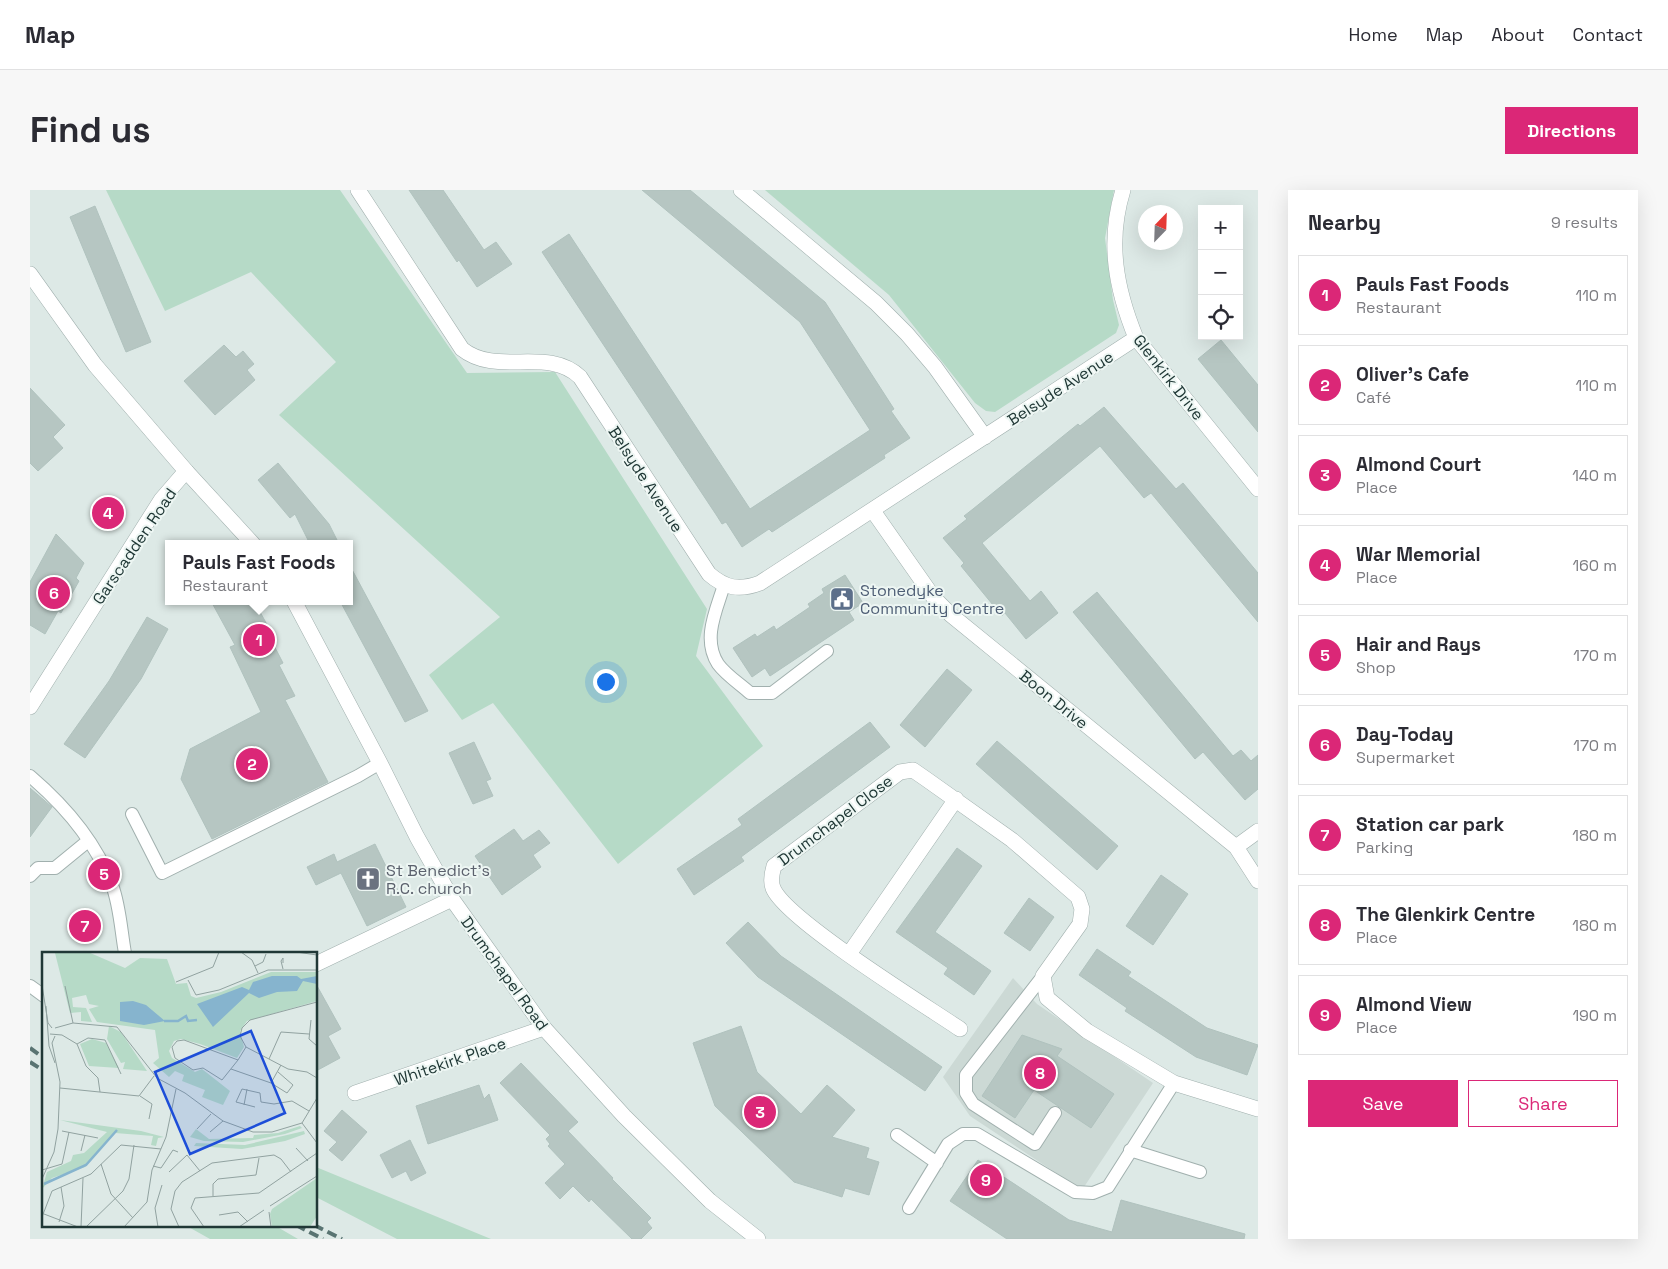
<!DOCTYPE html>
<html lang="en">
<head>
<meta charset="utf-8">
<style>
  body { margin:0; font-family:"Space Grotesk",sans-serif; background:#f7f7f7; color:#2b2b33 }
  .controls { position:absolute; right:15px; top:15px; display:grid; overflow:hidden; border-radius:0px; box-shadow:0 5px 20px #0002 }
  .controls button { width:45px; height:45px; display:grid; place-items:center; padding:0; border:0; border-bottom:1px solid #e1e1e2; background:#fff; color:#2b2b33; font:25px sans-serif }
  .compass { position:absolute; left:1108px; top:15px; width:45px; height:45px; border-radius:50%; background:#fff; box-shadow:0 5px 20px #0002; rotate:23deg }
  .you { position:absolute; left:575px; top:491px; width:18px; height:18px; margin:-12px; border:4px solid #fff; border-radius:50%; background:#1a73e8; box-shadow:0 0 0 8px #1a73e833 }
  .badge { display:grid; place-items:center; width:32px; height:32px; border-radius:50%; background:#db2777; color:#fff; font-size:16px; font-weight:700 }
  .pin { position:absolute; translate:-50% -50%; border:2px solid #fff; box-shadow:0 1px 5px #0006 }
  .popup { position:absolute; left:135px; top:350px; width:188px; height:65px; box-sizing:border-box; display:grid; place-content:center; border-radius:0px; background:#fff; filter:drop-shadow(0 1px 4px #0005); font-size:16px; white-space:nowrap; color:#7c7c81 }
  .popup b { font-size:19px; color:#2b2b33 }
  .popup::after { content:''; position:absolute; left:50%; top:100%; margin-left:-10px; border:10px solid transparent; border-top-color:#fff }
  .list { margin:0; padding:0; list-style:none }
  h2 { display:flex; justify-content:space-between; align-items:center; height:65px; margin:0; padding:0 20px; font-size:21px }
  h2 small { font-size:16px; font-weight:400; color:#7c7c81 }
  .list li { display:grid; grid-template-columns:32px 1fr auto; gap:15px; align-items:center; box-sizing:border-box; height:80px; margin:0 10px 10px; padding:0 10px; border:1px solid #e1e1e2; border-radius:0px }
  .list b { display:block; font-size:19px; white-space:nowrap }
  .list p { margin:0; font-size:16px; white-space:nowrap; color:#7c7c81 }
  .list em { font-size:16px; font-style:normal; color:#7c7c81 }
  .actions { display:flex; gap:10px; padding:15px 20px }
  .actions a { flex:1; padding:11px 0; border:1px solid #db2777; border-radius:0px; text-align:center; font-size:18px; color:#db2777 }
  .actions .main { background:#db2777; color:#fff }
  .icon { flex:none; width:28px; height:28px; fill:none; stroke:currentColor; stroke-width:2; stroke-linecap:round; stroke-linejoin:round }
  .map { position:relative; flex:none; width:1228px; height:1049px; overflow:hidden; border-radius:0px }
  header { display:flex; align-items:center; gap:30px; box-sizing:border-box; height:70px; padding:0 25px; background:#fff; border-bottom:1px solid #e1e1e2 }
  header strong { font-size:24px }
  nav { display:flex; gap:28px; margin-inline-start:auto; font-size:18px }
  .intro { display:flex; align-items:center; justify-content:space-between; box-sizing:border-box; height:120px; padding:0 30px }
  h1 { margin:0; font-size:35px }
  .button { padding:12px 22px; border-radius:0px; background:#db2777; color:#fff; font-size:18px; font-weight:700 }
  main { display:flex; gap:30px; padding:0 30px }
  aside { flex:1; background:#fff; border-radius:0px; box-shadow:0 5px 20px #0002 }
  .map>svg:first-child { display:block }
  .built { fill:#ccd9d5 }
  .green { fill:#b6dac7 }
  .building { fill:#b6c6c2; stroke:#b0c2be }
  .lines { fill:none; stroke-linecap:round; stroke-linejoin:round }
  .service-casing { stroke:#a1b0ae; stroke-width:14 }
  .minor-casing { stroke:#a1b0ae; stroke-width:16 }
  .tertiary-casing { stroke:#a1b0ae; stroke-width:16 }
  .service { stroke:#fff; stroke-width:12 }
  .minor { stroke:#fff; stroke-width:15 }
  .tertiary { stroke:#fff; stroke-width:15 }
  .rail { stroke:#597472; stroke-width:4; stroke-dasharray:10 5; stroke-linecap:butt }
  .labels { text-anchor:middle; stroke-width:4; stroke-linejoin:round; paint-order:stroke }
  .street-label { font-size:16px; fill:#203836; stroke:#edf6f3 }
  .service-label { font-size:16px; fill:#4e5e75; stroke:#edf6f3; text-anchor:start }
  .worship-label { font-size:16px; fill:#5b616d; stroke:#edf6f3; text-anchor:start }
  .inset-river { fill:none; stroke:#86b4ce; stroke-width:2.5 }
  .inset-road { fill:none; stroke:#91a2a0; stroke-width:1 }
  .view { fill:#1d4ed8; fill-opacity:0.15; stroke:#1d4ed8; stroke-width:2.5 }
  .inset-edge { fill:none; stroke:#203836; stroke-width:2.5 }
</style>
</head>
<body>
<header>
<strong>Map</strong>
<nav><a>Home</a><a>Map</a><a>About</a><a>Contact</a></nav>
</header>
<div class="intro"><h1>Find us</h1><a class="button">Directions</a></div>
<main>
<div class="map">
<svg width="1228" height="1049" viewBox="0 0 1228 1049">
  <rect width="100%" height="100%" fill="#dde9e6"/>
  <path class="built" d="M983,788L1007,814L1123,893L1052,1000L940,926L913,887Z"/>
  <path class="green" d="M76,0H310L437,183L525,182L677,419L666,466L733,556L588,674L463,513L432,530L399,485L470,427L249,225L306,172L221,82L135,121Z
    M735,0H1084L1075,48L1083,110L1089,135L1086,143L965,222L956,221L945,213L859,105Z
    M286,977L461,1049H367L286,1007Z
    M155,1035H244L268,1049H180Z"/>
  <path class="building" d="M379,0H413L454,60L466,52L482,74L447,97L429,70L427,72Z
    M612,0H660L795,112L864,219L861,221L880,248L854,265L855,268L742,342L739,339L712,357L696,332L692,334L687,326L512,62L539,44L720,319L840,240L770,132Z
    M65,16L121,152L96,162L40,27Z
    M1191,150L1228,195V242L1168,169Z
    M194,155L206,167L213,161L224,174L217,180L225,190L185,225L154,191Z
    M0,198L35,235L23,247L33,258L8,281L0,273Z
    M1074,217L1146,299L1153,293L1228,383V432L1121,303L1114,308L1070,256L952,353L1000,411L1011,401L1028,423L996,449L975,423L972,426L931,376L934,373L913,348L937,329L934,326L943,319L1048,234L1050,236Z
    M248,273L299,334L309,354H280L265,324L260,328L228,290Z
    M26,344L54,373L46,388L49,391L31,423L28,421L15,444L0,435V392Z
    M319,374L398,521L375,532L310,411H319Z
    M815,385L833,413L819,422L824,430L740,486L735,478L722,487L703,458L725,444L727,447L744,436L746,440L780,417L778,414L794,403L792,399Z
    M1067,402L1203,566L1211,560L1221,571L1228,565V599L1215,610L1173,562L1165,569L1043,422Z
    M181,411H224L240,440L237,442L253,473L249,475L265,506L255,510L298,592L182,649L151,589L160,559L231,522L200,457L205,455Z
    M117,427L138,439L111,489L55,568L34,554L79,491Z
    M917,479L942,500L895,557L870,535Z
    M840,532L860,557L711,667L714,671L664,705L647,679L712,635L708,629Z
    M967,551L1088,656L1067,680L946,574Z
    M444,552L461,589L456,591L463,606L443,614L419,563Z
    M0,598L22,617L0,647Z
    M484,639L493,651L509,640L520,653L503,665L511,677L472,705L445,666Z
    M345,654L376,717L337,736L311,683L286,695L277,677L304,664L307,672Z
    M927,658L952,676L905,742L961,781L944,805L914,784L918,778L866,742Z
    M1131,685L1158,704L1123,755L1096,736Z
    M999,708L1024,727L1000,761L974,743Z
    M718,732L751,766L912,877L895,901L728,787L696,753Z
    M1067,759L1101,782L1098,786L1177,838L1228,855L1217,885L1166,867L1095,821L1097,818L1049,785Z
    M286,794L311,839L298,846L310,868L286,881Z
    M711,836L727,882L771,924L797,895L825,920L802,947L839,958L836,968L849,972L839,1005L815,998L812,1007L764,992L685,916L663,853Z
    M992,845L1032,859L1027,866L1084,904L1061,938L1004,900L985,928L952,906Z
    M491,873L548,932L538,941L583,988L582,989L621,1028L617,1032L622,1038L611,1049H602L561,1009L559,1012L543,996L530,1009L515,993L535,974L518,956L520,954L516,949L520,945L470,893Z
    M449,895L454,909L459,904L468,930L398,954L386,916Z
    M312,920L337,942L312,971L299,960L307,952L294,941Z
    M380,950L396,983L381,991L376,981L362,988L350,965Z
    M948,970L1039,1030L1082,1042L1091,1010L1215,1044L1214,1049H977L920,1011Z"/>
  <g class="lines">
    <defs>
      <path id="service" d="M694,395C686,421 672,449 688,474C696,485 710,494 720,503H742L797,461
        M0,586C34,615 66,652 82,695C90,716 91,741 95,763
        M102,624L132,683L328,586L350,573
        M0,686L8,678H25L58,651
        M1013,786L936,885V903L943,914L1005,954L1025,923
        M0,796L14,806
        M867,945L907,973
        M1100,960L1170,982
        M879,1018L918,954L933,944H947L1045,1002L1063,1003L1078,997L1144,893"/>
      <path id="minor" d="M328,0L432,159C467,187 518,156 550,187L679,384C695,398 709,401 730,393L1106,148
        M711,0L846,113L877,144L905,177L955,247
        M1093,0C1077,52 1086,99 1106,148L1228,299
        M843,321L904,408L921,425L1206,657L1228,641
        M0,517L131,310L156,281
        M1206,657L1228,691
        M819,764L926,609
        M286,774L422,709
        M930,839C896,816 755,729 743,698C740,691 742,683 744,676L870,582L883,580L896,589L982,650L1048,707L1052,719L1050,734L1013,786L1017,808L1057,841L1144,893L1228,919
        M325,903L514,838"/>
      <path id="tertiary" d="M0,84L65,175L156,281L223,354
        M264,411L350,573L387,647L422,709L514,838L594,926L680,1011L728,1049"/>
    </defs>
    <use href="#service" class="service-casing"/>
    <use href="#minor" class="minor-casing"/>
    <use href="#tertiary" class="tertiary-casing"/>
    <use href="#service" class="service"/>
    <use href="#minor" class="minor"/>
    <use href="#tertiary" class="tertiary"/>
    <path class="rail" d="M0,858L14,868
      M0,872L14,881
      M266,1035L293,1049
      M284,1035L312,1049"/>
  </g>
  <defs>
    <symbol id="civic-square" viewBox="-11 -11 22 22"><rect x="-9" y="-9" width="18" height="18" rx="4" fill="#5c6f8a" stroke="#edf6f3"/><path d="M-.6-6.5H3V-4.5H.6V-3L4-1V1h2V6H-6V1h2V-1L-.6-3ZM-1.2 2.5V6h2.4V2.5Z" fill="#fff"/></symbol>
    <symbol id="church-square" viewBox="-11 -11 22 22"><rect x="-9" y="-9" width="18" height="18" rx="4" fill="#6b7280" stroke="#edf6f3"/><path d="M-1.2-6h2.4v3.5h3.3v2.4h-3.3V6h-2.4V-.1h-3.3v-2.4h3.3Z" fill="#fff"/></symbol>
  </defs>
  <g fill-rule="evenodd">
    <use href="#civic-square" x="798" y="395" width="28" height="28"/>
    <use href="#church-square" x="324" y="675" width="28" height="28"/>
  </g>
  <g class="labels">
    <g class="street-label">
      <text transform="translate(1139 187) rotate(52)" y="6">Glenkirk Drive</text>
      <text transform="translate(1030 198) rotate(-33)" y="6">Belsyde Avenue</text>
      <text transform="translate(616 289) rotate(57)" y="6">Belsyde Avenue</text>
      <text transform="translate(104 356) rotate(-56)" y="6">Garscadden Road</text>
      <text transform="translate(1024 509) rotate(39)" y="6">Boon Drive</text>
      <text transform="translate(805 630) rotate(-37)" y="6">Drumchapel Close</text>
      <text transform="translate(475 783) rotate(54)" y="6">Drumchapel Road</text>
      <text transform="translate(420 871) rotate(-19)" y="6">Whitekirk Place</text>
    </g>
    <g class="service-label">
      <text x="830" y="406">Stonedyke<tspan x="830" dy="18">Community Centre</tspan></text>
    </g>
    <g class="worship-label">
      <text x="356" y="686">St Benedict's<tspan x="356" dy="18">R.C. church</tspan></text>
    </g>
  </g>
  <g transform="translate(12 762)">
    <rect width="275" height="275" fill="#dde9e6"/>
    <path d="M46,0L83,16L98,6L125,7L134,32L145,31L149,44L154,46L179,40L229,20H275V49L205,69L198,79L202,95L195,106L158,92L139,87L132,89L127,99L130,106L153,120L160,117L188,139L181,153L160,145L163,138L140,129L142,123L133,119L127,125L111,111L117,106L113,78L55,70L47,57L57,54L47,52L44,43L30,46L31,55L44,56L50,70L39,69V60L28,61L13,1ZM67,74L79,80L105,119L81,117L83,110L79,111L65,87ZM50,87L64,91L77,116L47,114L38,92ZM18,168L99,179L122,185L116,186L114,194L109,193L111,184L73,181L43,215L10,226L0,237L5,220L29,209L31,203L42,201L65,180ZM258,174L260,176L243,182L201,190L162,189L148,185L154,177L167,187L211,186L212,183L236,181ZM262,179L263,182L243,189L200,197L152,194L154,191L203,193ZM275,226V264L268,275H230L228,262L230,257Z" fill="#b6dac7"/>
    <path d="M230,24H255L259,27L275,24V32L261,29L255,39L235,40L217,46L207,41L171,75L155,52L200,35L207,38L211,30ZM91,49L104,53L123,69L102,73L78,69V50Z" fill="#86b4ce"/>
    <path class="inset-river" d="M122,69H136L144,64L146,69L155,68M2,232L44,213L75,178"/>
    <path class="inset-road" d="M199,0L210,8L216,21M254,0L275,3M213,14L221,10L224,2M241,17L239,9L241,6V11M146,28L154,43L177,38L226,18H275M134,30L171,15L177,0M0,33L6,71L10,76M23,34L31,71M275,50L208,68L200,76L198,84L204,95L246,117L265,120L275,126M4,54L7,94L13,111M269,68L267,87L275,94M13,76L31,71L75,75L115,126L143,141L181,169L211,180H230L260,171L275,146M8,82L20,83L35,92L44,114L56,126L58,140M35,92L46,86L63,88L79,122M227,107L239,80L267,82M196,108L180,128L161,116L151,118L133,106L130,95L135,89L142,88L196,108L204,95M189,117L229,131L239,113M229,131L245,141L251,133L236,120M18,136L97,144L112,124M98,144L110,152L107,167M202,153L205,137M213,155L194,150L200,137L218,141L219,150L232,152L250,149L267,159M260,171L275,191M155,177L169,162M20,179L56,186M168,180L181,169M254,196L266,209M39,199L43,183M59,212L69,242L91,266M111,214L119,216L131,198L136,200M0,218L20,212L27,180M127,220L145,203L158,219M0,227L12,200L16,177L18,130L10,91L13,84M171,244V232L176,227L214,223L217,206M228,254L275,224M227,260L229,275M2,262L36,275M177,263L196,260L206,270M0,265L10,239L49,222L79,193L119,197M17,270L22,254L19,235M39,275L41,226M44,275L81,239L87,227L92,193M82,275L105,250L110,218L124,185L134,137M116,275L113,256L120,233M137,275L129,257L133,239L140,230L170,211L232,203L239,207L249,220M162,275L149,256L153,246L217,241L275,201M197,275L222,258"/>
    <path class="view" d="M209,79L243,161L148,202L113,120Z"/>
    <rect width="275" height="275" class="inset-edge"/>
  </g>
</svg>
<div class="controls">
<button>+</button>
<button>−</button>
<button><svg class="icon" aria-label="locate" viewBox="0 0 24 24"><circle cx="12" cy="12" r="6"/><path d="M12 2v4M12 18v4M2 12h4M18 12h4"/></svg></button>
</div>
<svg class="compass" viewBox="-18 -18 36 36"><path d="M0-13l5 13h-10z" fill="#e53935"/><path d="M0 13l5-13h-10z" fill="#7c7c81"/></svg>
<div class="you"></div>
<div class="pin badge" style="left:229px;top:450px">1</div>
<div class="popup"><b>Pauls Fast Foods</b>Restaurant</div>
<div class="pin badge" style="left:222px;top:574px">2</div>
<div class="pin badge" style="left:730px;top:922px">3</div>
<div class="pin badge" style="left:78px;top:323px">4</div>
<div class="pin badge" style="left:74px;top:684px">5</div>
<div class="pin badge" style="left:24px;top:403px">6</div>
<div class="pin badge" style="left:55px;top:736px">7</div>
<div class="pin badge" style="left:1010px;top:883px">8</div>
<div class="pin badge" style="left:956px;top:990px">9</div>
</div>
<aside>
<h2>Nearby<small>9 results</small></h2>
<ul class="list">
<li><span class="badge">1</span><div><b>Pauls Fast Foods</b><p>Restaurant</p></div><em>110 m</em></li>
<li><span class="badge">2</span><div><b>Oliver's Cafe</b><p>Café</p></div><em>110 m</em></li>
<li><span class="badge">3</span><div><b>Almond Court</b><p>Place</p></div><em>140 m</em></li>
<li><span class="badge">4</span><div><b>War Memorial</b><p>Place</p></div><em>160 m</em></li>
<li><span class="badge">5</span><div><b>Hair and Rays</b><p>Shop</p></div><em>170 m</em></li>
<li><span class="badge">6</span><div><b>Day-Today</b><p>Supermarket</p></div><em>170 m</em></li>
<li><span class="badge">7</span><div><b>Station car park</b><p>Parking</p></div><em>180 m</em></li>
<li><span class="badge">8</span><div><b>The Glenkirk Centre</b><p>Place</p></div><em>180 m</em></li>
<li><span class="badge">9</span><div><b>Almond View</b><p>Place</p></div><em>190 m</em></li>
</ul>
<div class="actions"><a class="main">Save</a><a>Share</a></div>
</aside>
</main>
</body>
</html>
